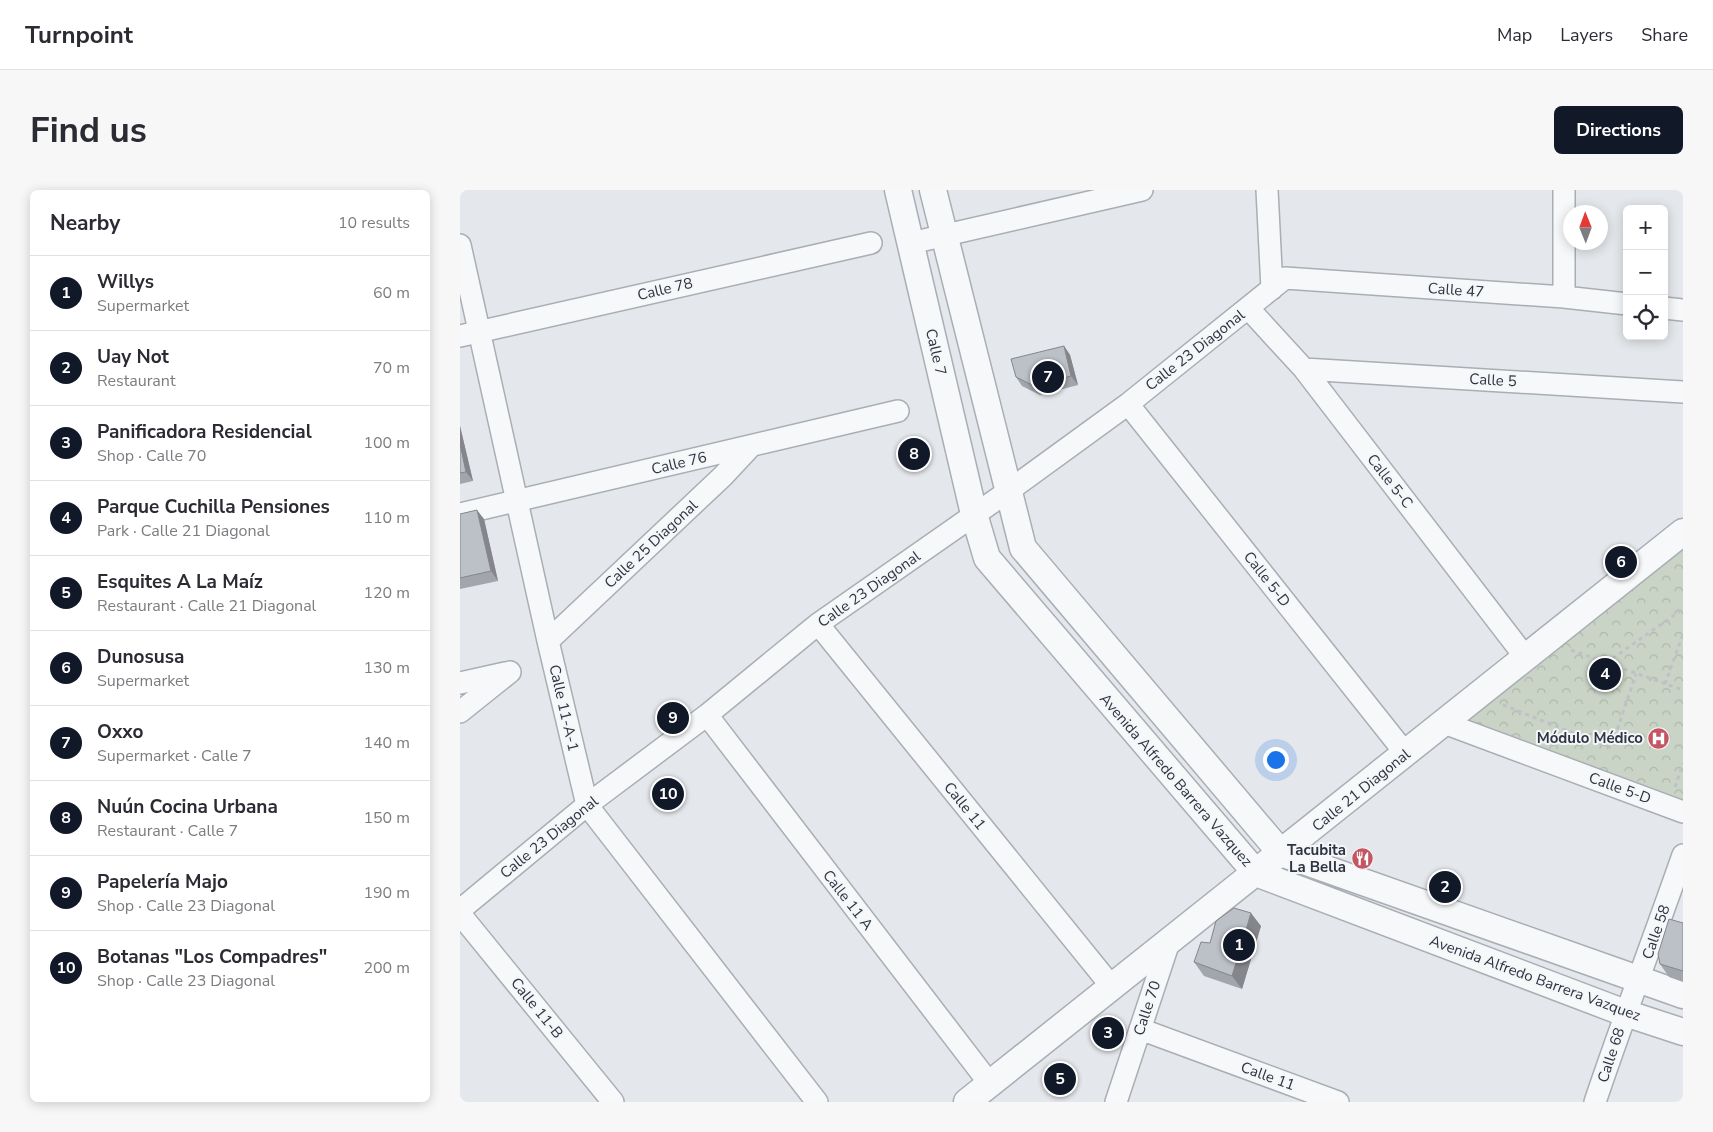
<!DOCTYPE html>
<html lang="en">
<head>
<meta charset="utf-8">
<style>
  body { margin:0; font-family:"Nunito Sans",sans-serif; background:#f7f7f7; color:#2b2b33 }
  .controls { position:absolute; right:15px; top:15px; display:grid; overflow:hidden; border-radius:8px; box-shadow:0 2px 12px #0003 }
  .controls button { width:45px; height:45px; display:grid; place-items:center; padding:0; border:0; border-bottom:1px solid #e1e1e2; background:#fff; color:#2b2b33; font:25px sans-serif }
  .compass { position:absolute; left:1103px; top:15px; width:45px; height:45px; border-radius:50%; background:#fff; box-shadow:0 2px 12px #0003; rotate:359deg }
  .you { position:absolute; left:815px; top:569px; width:18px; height:18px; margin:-12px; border:4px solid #fff; border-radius:50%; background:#1a73e8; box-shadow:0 0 0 8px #1a73e833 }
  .badge { display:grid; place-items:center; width:32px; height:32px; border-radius:50%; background:#111827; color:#fff; font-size:16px; font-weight:700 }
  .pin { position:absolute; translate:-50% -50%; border:2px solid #fff; box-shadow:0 1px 5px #0006 }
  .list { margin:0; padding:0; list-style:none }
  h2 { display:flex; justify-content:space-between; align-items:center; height:65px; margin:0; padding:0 20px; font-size:21px }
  h2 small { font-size:16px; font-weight:400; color:#7c7c81 }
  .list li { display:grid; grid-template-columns:32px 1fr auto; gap:15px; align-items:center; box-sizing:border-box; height:75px; padding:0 20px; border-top:1px solid #e1e1e2 }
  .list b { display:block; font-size:19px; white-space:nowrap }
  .list p { margin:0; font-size:16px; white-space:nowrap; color:#7c7c81 }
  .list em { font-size:16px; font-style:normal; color:#7c7c81 }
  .icon { flex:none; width:28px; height:28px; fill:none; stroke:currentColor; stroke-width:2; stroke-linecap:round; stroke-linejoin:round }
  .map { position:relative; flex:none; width:1223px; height:912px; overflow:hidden; border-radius:8px }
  header { display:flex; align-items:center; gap:30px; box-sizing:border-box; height:70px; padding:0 25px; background:#fff; border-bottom:1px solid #e1e1e2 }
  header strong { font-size:24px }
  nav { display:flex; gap:28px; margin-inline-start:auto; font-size:18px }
  .intro { display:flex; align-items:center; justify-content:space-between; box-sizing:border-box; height:120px; padding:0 30px }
  h1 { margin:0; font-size:35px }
  .button { padding:12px 22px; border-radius:8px; background:#111827; color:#fff; font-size:18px; font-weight:700 }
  main { display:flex; gap:30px; padding:0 30px }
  aside { flex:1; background:#fff; border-radius:8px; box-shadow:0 2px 12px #0003 }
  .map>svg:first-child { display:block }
  .park { fill:url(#park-crowns) }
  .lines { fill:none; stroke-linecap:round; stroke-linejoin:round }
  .minor-casing { stroke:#a9aeb5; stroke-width:24 }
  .tertiary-casing { stroke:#a9aeb5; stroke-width:29 }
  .path { stroke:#bec1c6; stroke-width:3; stroke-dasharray:4 4; stroke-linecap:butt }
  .minor { stroke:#f7f8fa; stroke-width:21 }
  .tertiary { stroke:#f7f8fa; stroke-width:26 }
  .wall { fill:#a2a5ab }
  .shaded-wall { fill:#84868b }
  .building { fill:#bcc0c7; stroke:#84868b }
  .labels { text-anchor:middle; stroke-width:4; stroke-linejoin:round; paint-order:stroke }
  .street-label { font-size:15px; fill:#2d3442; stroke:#f4f6f8 }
  .poi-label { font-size:15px; font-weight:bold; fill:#2d3442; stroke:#f4f6f8; text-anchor:end }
</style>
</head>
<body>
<header>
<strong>Turnpoint</strong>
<nav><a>Map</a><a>Layers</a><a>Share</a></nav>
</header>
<div class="intro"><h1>Find us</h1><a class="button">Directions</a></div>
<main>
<aside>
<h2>Nearby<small>10 results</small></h2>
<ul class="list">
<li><span class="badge">1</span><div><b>Willys</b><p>Supermarket</p></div><em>60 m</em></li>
<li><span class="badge">2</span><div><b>Uay Not</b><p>Restaurant</p></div><em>70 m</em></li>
<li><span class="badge">3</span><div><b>Panificadora Residencial</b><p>Shop · Calle 70</p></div><em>100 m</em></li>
<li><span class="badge">4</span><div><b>Parque Cuchilla Pensiones</b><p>Park · Calle 21 Diagonal</p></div><em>110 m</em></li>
<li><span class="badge">5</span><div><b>Esquites A La Maíz</b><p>Restaurant · Calle 21 Diagonal</p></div><em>120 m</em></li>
<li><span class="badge">6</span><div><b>Dunosusa</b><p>Supermarket</p></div><em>130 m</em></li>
<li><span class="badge">7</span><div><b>Oxxo</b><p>Supermarket · Calle 7</p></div><em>140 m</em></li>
<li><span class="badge">8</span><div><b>Nuún Cocina Urbana</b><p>Restaurant · Calle 7</p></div><em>150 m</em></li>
<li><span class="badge">9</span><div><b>Papelería Majo</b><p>Shop · Calle 23 Diagonal</p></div><em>190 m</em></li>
<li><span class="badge">10</span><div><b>Botanas &quot;Los Compadres&quot;</b><p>Shop · Calle 23 Diagonal</p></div><em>200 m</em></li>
</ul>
</aside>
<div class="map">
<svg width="1223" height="912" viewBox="0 0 1223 912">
  <defs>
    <pattern id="park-crowns" width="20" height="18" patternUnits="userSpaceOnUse" patternTransform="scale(1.25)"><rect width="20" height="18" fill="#c9d4c6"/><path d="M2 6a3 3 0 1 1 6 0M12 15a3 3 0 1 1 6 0" fill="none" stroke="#adb7ab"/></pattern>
  </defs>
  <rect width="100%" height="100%" fill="#e4e7eb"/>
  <path class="park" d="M1223,354V619L1004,534Z"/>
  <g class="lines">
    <defs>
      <path id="minor" d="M807,0L812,99
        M451,53L682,0
        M0,55L88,451L127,615L357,912
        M1104,107V0
        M788,118L844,179L1066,468
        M1204,118L1223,120
        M0,146L411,53
        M844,179L1223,202
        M668,214L946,564
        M0,324L438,221
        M358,434L652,797
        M88,451L263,286L291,256
        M0,493L45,483
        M0,522L50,482
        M247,525L530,894
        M984,533L1223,622
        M0,720L127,615L247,525L358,434L547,302L668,214L825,88L1104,107L1167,114
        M0,724L153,912
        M680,839L878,912
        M656,912L709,752
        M1135,912C1163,829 1194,748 1223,665"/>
      <path id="tertiary" d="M438,0L514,324L527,368L796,683L1165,823L1223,842
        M473,0L563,358L821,663L1223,805
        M507,912L1223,342"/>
    </defs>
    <use href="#minor" class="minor-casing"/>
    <use href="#tertiary" class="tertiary-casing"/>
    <path class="path" d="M1111,460L1223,500
      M1146,473L1223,419
      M1205,494L1223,444
      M1043,515L1151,558L1176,484
      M1215,597L1223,573"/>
    <use href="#minor" class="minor"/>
    <use href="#tertiary" class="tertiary"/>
  </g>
  <path class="wall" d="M604,156L610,165L618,195L580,205L562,196L556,187Z
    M0,236L13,291L0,294Z
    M0,324L24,329L38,391L0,399Z
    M1223,733V792L1209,787L1200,774Z
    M801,736L782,799L744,786L734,772L750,753Z"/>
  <path class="shaded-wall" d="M604,156L610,165L618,195L611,186Z
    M0,236L13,291L6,282L0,254Z
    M17,320L24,329L38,391L31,381Z
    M791,723L801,736L782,799L772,786Z"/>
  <path class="building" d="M604,156L611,186L574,196L556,187L551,169Z
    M0,254L6,282L0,283Z
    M17,320L31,381L0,388V324Z
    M774,718L791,723L772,786L734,772L741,752L750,753L756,731Z
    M1209,729L1223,733V781L1200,774L1198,764Z"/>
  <defs>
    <symbol id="hospital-disc" viewBox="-11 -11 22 22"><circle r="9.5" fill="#c45563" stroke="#f4f6f8"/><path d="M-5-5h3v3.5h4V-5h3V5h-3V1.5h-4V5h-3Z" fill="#fff"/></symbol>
    <symbol id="restaurant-disc" viewBox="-11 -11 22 22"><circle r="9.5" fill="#c45563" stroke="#f4f6f8"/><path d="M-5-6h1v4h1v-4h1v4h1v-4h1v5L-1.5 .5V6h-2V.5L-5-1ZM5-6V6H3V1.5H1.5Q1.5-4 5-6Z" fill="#fff"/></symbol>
  </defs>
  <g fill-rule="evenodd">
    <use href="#hospital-disc" x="1186" y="536" width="25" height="25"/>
    <use href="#restaurant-disc" x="890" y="656" width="25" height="25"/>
  </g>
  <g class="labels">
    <g class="street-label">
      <text transform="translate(205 99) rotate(-13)" y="5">Calle 78</text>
      <text transform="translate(996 100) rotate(4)" y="5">Calle 47</text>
      <text transform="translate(735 160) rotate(-38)" y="5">Calle 23 Diagonal</text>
      <text transform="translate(476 162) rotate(77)" y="5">Calle 7</text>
      <text transform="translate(1033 190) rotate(3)" y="5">Calle 5</text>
      <text transform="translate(219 273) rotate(-13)" y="5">Calle 76</text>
      <text transform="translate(930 291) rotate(52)" y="5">Calle 5-C</text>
      <text transform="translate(191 354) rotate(-43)" y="5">Calle 25 Diagonal</text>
      <text transform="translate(807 389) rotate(52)" y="5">Calle 5-D</text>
      <text transform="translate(409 399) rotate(-35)" y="5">Calle 23 Diagonal</text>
      <text transform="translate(104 518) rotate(77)" y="5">Calle 11-A-1</text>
      <text transform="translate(716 590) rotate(49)" y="5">Avenida Alfredo Barrera Vazquez</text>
      <text transform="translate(1160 598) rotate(20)" y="5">Calle 5-D</text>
      <text transform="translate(901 600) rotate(-39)" y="5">Calle 21 Diagonal</text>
      <text transform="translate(505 616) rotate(51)" y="5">Calle 11</text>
      <text transform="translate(89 647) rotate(-39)" y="5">Calle 23 Diagonal</text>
      <text transform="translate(388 710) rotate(52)" y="5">Calle 11 A</text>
      <text transform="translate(1196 742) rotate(-71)" y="5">Calle 58</text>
      <text transform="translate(1075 788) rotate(20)" y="5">Avenida Alfredo Barrera Vazquez</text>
      <text transform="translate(77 818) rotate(51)" y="5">Calle 11-B</text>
      <text transform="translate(687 818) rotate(-72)" y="5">Calle 70</text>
      <text transform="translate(1151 865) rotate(-72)" y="5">Calle 68</text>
      <text transform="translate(808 886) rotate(20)" y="5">Calle 11</text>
    </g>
    <g class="poi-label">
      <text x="1183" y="553">Módulo Médico</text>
      <text x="886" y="665">Tacubita<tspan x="886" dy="17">La Bella</tspan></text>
    </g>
  </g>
</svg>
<div class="controls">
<button>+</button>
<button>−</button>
<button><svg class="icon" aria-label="locate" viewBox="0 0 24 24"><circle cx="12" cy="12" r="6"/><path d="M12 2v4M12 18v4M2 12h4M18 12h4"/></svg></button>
</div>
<svg class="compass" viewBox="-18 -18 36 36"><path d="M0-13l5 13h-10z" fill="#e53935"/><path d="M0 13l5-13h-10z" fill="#7c7c81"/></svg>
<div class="you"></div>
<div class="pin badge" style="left:779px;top:755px">1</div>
<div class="pin badge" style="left:985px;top:697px">2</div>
<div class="pin badge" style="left:648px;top:843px">3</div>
<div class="pin badge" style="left:1145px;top:484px">4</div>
<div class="pin badge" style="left:600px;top:889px">5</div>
<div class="pin badge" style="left:1161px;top:372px">6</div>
<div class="pin badge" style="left:588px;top:187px">7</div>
<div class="pin badge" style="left:454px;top:264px">8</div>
<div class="pin badge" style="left:213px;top:528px">9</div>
<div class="pin badge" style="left:208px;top:604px">10</div>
</div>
</main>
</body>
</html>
